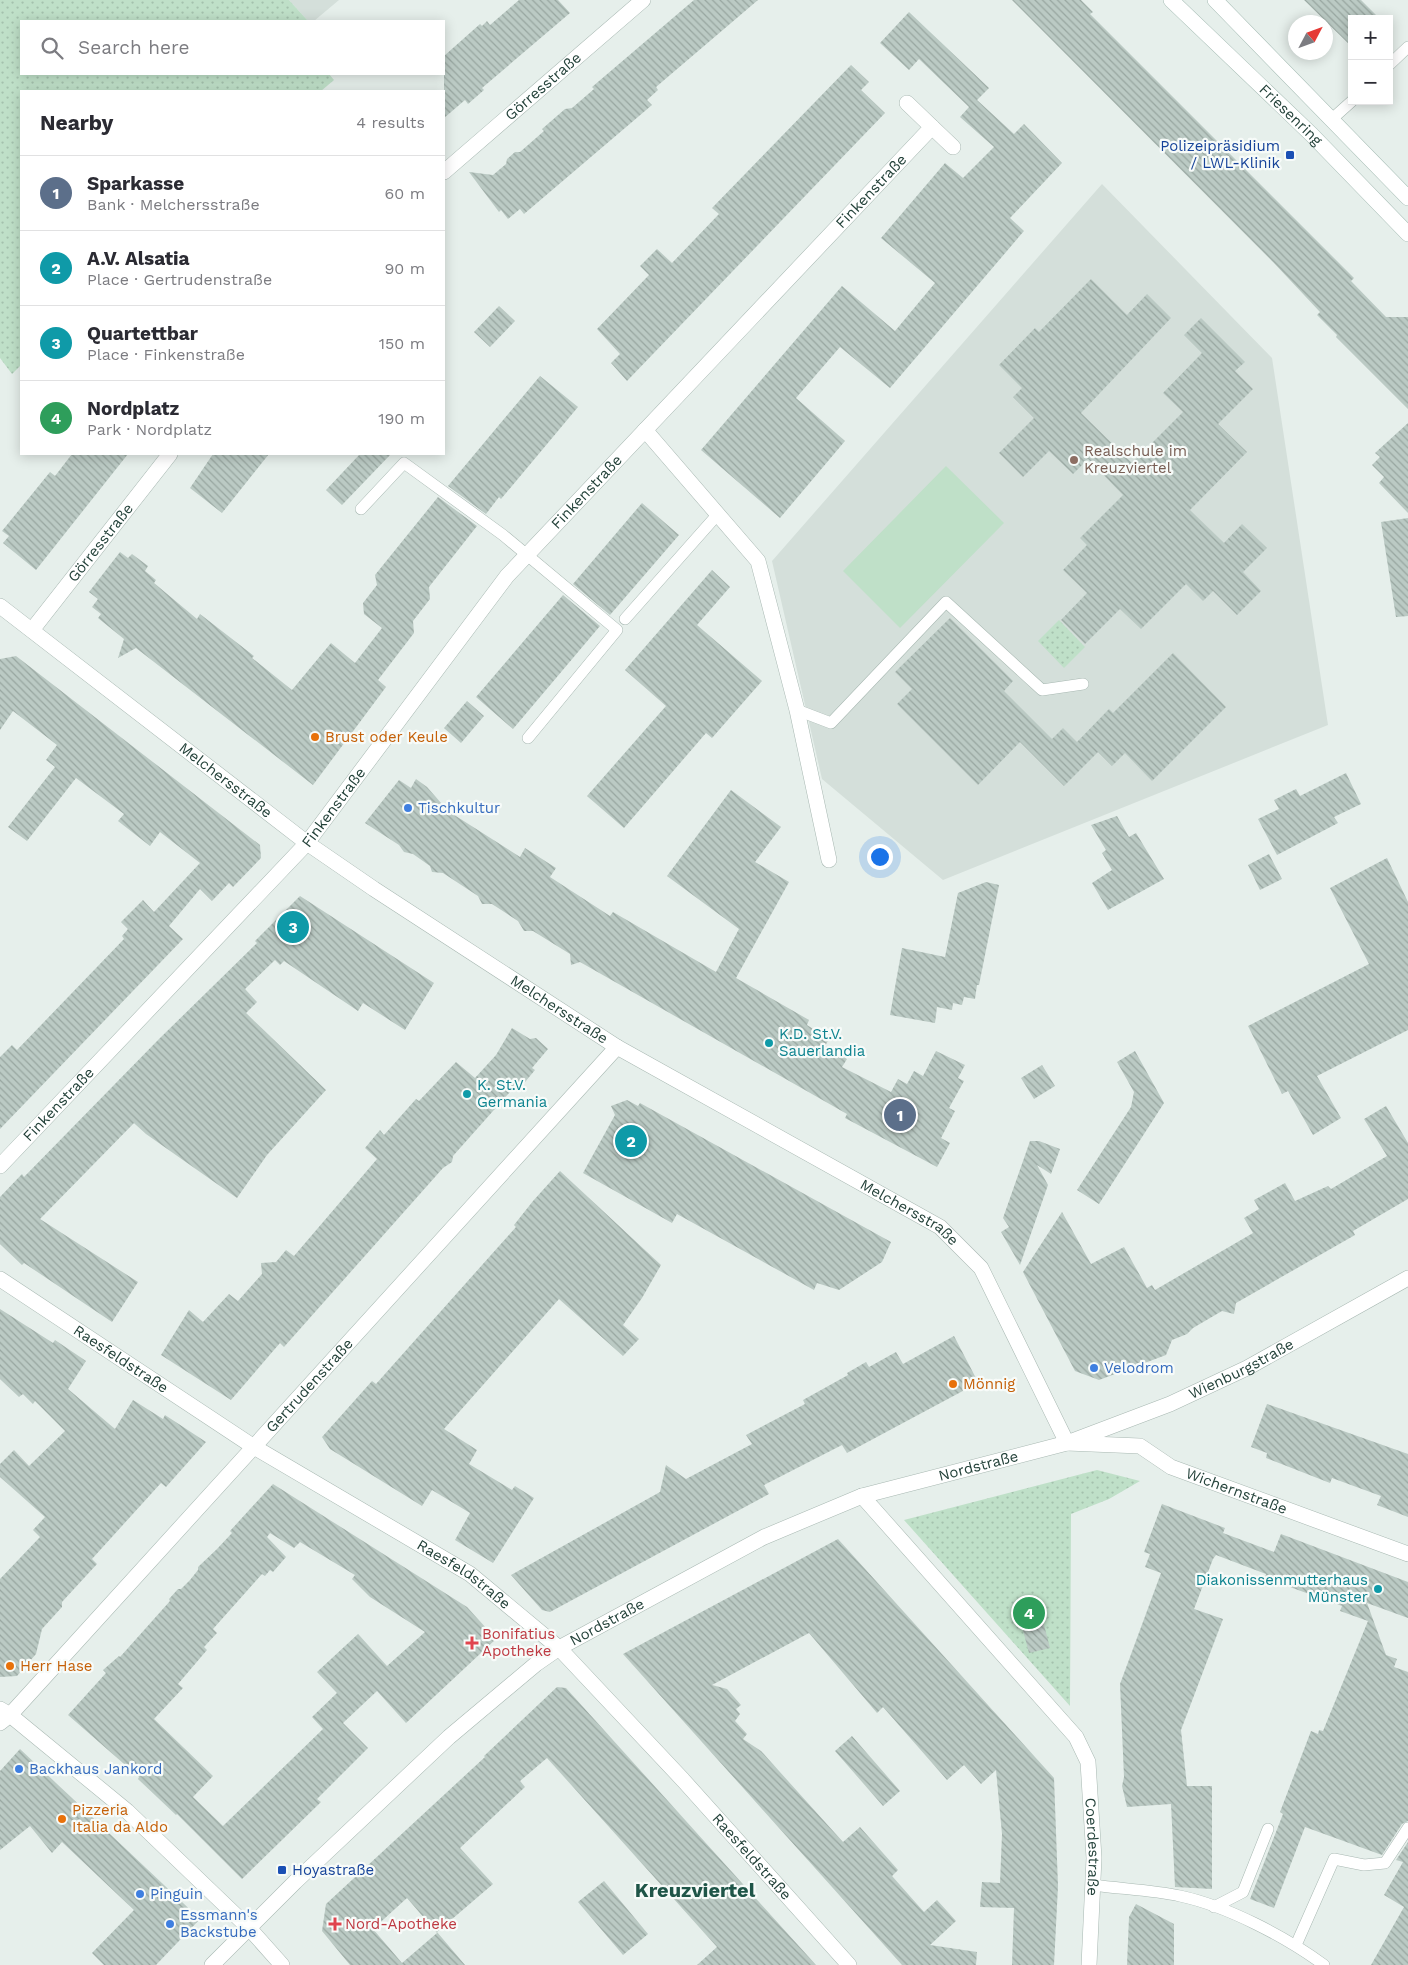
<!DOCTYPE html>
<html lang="en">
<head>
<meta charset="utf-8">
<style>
  body { margin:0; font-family:"Work Sans",sans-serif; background:#f2f2f3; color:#2b2b33 }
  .controls { position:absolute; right:15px; top:15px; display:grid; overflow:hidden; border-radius:0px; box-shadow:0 2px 12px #0003 }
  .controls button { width:45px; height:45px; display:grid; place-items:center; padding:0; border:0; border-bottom:1px solid #e1e1e2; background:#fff; color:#2b2b33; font:25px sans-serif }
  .compass { position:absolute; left:1288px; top:15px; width:45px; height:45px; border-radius:50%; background:#fff; box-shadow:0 2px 12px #0003; rotate:49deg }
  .you { position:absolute; left:879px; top:856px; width:18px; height:18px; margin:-12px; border:4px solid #fff; border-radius:50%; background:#1a73e8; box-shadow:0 0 0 8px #1a73e833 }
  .badge { display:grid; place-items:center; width:32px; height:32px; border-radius:50%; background:#855347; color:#fff; font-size:16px; font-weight:700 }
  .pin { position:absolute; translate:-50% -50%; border:2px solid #fff; box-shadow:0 1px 5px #0006 }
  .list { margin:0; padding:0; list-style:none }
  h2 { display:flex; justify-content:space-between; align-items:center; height:65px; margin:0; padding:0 20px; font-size:21px }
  h2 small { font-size:16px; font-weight:400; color:#7c7c81 }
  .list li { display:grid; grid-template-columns:32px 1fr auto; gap:15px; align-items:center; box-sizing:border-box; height:75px; padding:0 20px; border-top:1px solid #e1e1e2 }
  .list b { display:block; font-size:19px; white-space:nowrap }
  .list p { margin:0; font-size:16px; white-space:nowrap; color:#7c7c81 }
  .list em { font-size:16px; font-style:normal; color:#7c7c81 }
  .icon { flex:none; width:28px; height:28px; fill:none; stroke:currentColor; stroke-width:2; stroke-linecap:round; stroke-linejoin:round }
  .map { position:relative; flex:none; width:1408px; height:1965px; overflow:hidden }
  .search { position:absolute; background:#fff; box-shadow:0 2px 12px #0003; left:20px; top:20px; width:425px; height:55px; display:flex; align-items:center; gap:12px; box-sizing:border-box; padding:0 18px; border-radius:0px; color:#7c7c81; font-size:19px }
  .panel { position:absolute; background:#fff; box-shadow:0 2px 12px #0003; left:20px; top:90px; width:425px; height:365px; border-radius:0px }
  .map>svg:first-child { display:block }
  .built { fill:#d4dfda }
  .green { fill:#bfe0c8 }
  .park { fill:url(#park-dots) }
  .building { fill:url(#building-back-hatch); fill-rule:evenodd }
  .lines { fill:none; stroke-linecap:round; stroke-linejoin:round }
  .service-casing { stroke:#a8b8b2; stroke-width:12 }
  .minor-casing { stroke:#a8b8b2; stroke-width:16 }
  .tertiary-casing { stroke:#a8b8b2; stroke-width:16 }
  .secondary-casing { stroke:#a4bbb3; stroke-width:16 }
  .service { stroke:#fff; stroke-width:11 }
  .minor { stroke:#fff; stroke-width:15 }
  .tertiary { stroke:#fff; stroke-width:15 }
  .secondary { stroke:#fff; stroke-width:15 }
  .transit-dot { fill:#1a4fb4; stroke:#f7fbf9; stroke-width:2 }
  .education-dot { fill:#8d6e63; stroke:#f7fbf9; stroke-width:2 }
  .food-dot { fill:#e8710a; stroke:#f7fbf9; stroke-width:2 }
  .shop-dot { fill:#3f7fe0; stroke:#f7fbf9; stroke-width:2 }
  .culture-dot { fill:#0f9aa8; stroke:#f7fbf9; stroke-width:2 }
  .health-dot { fill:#e0444e; stroke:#f7fbf9; stroke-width:2 }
  .labels { text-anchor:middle; stroke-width:4.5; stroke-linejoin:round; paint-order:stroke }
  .street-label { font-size:15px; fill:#24423a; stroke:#f7fbf9 }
  .transit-label { font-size:15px; fill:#164399; stroke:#f7fbf9; text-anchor:end }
  .education-label { font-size:15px; fill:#785e54; stroke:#f7fbf9; text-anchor:start }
  .food-label { font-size:15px; fill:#c56008; stroke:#f7fbf9; text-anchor:start }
  .shop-label { font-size:15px; fill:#366cbe; stroke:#f7fbf9; text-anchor:start }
  .culture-label { font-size:15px; fill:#0d838f; stroke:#f7fbf9; text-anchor:start }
  .health-label { font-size:15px; fill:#be3a42; stroke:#f7fbf9; text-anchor:start }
  .district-label { font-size:20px; font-weight:bold; fill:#1f5548; stroke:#f7fbf9 }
</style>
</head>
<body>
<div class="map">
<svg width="1408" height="1965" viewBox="0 0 1408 1965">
  <defs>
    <pattern id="park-dots" width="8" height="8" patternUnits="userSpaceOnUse" patternTransform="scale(1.25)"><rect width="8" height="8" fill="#bfe0c8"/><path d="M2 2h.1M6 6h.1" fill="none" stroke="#a4c1ad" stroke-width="1.8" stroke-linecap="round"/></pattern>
    <pattern id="building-back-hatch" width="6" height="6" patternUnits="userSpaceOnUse" patternTransform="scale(1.25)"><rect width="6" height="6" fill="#bbcac4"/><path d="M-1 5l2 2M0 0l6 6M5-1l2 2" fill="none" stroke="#98a6a0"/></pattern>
  </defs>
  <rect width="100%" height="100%" fill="#e6efeb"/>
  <path class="built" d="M289,0H339L314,21H308Z
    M1102,184L1272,358L1328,725L943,880L822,779L772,561Z"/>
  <path class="green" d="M946,466L1004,523L900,628L843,571Z"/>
  <path class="park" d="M0,0H289L308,21H21V74H329L334,80L321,91H21V365L12,374L0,358Z
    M1059,620L1085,647L1064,668L1038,641Z
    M1097,1470L1140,1481L1109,1499L1071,1514L1070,1706L904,1520Z"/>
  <path class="building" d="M519,0H558L570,13L482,88L484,90L468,104L465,100L444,118V56L480,24L482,26L487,21L490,25Z
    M694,0H758L656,87L658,90L647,100L652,105L524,214L520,209L508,219L501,210L499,212L469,172L493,175L506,164L507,159L515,152H520L544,131L542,129L565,109L572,108L594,89L592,87Z
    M1012,0H1081L1093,12L1090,14L1354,278L1351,281L1386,317H1408V409L1336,337L1337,335L1317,315L1320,312L1273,262Z
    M1304,0H1361L1380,19H1352V47Z
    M909,12L989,88L977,100L1014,134L1024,124L1062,163L1010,218L1024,231L890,388L840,347L796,398L845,441L780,518L701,450L842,286L895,331L935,283L881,238L945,163L963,178L994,147L960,117L969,107L919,59L909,70L880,43Z
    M851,65L869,82L861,90L885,113L627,381L611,363L620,354L597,329L649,275L640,266L657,249L672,263L719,214L712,208Z
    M1091,279L1127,315L1147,294L1171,318L1081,413L1132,463L1183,412L1163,393L1202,353L1184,335L1201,318L1245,362L1235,371L1253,389L1218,424L1247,452L1190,510L1224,543L1242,524L1267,548L1243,572L1261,591L1237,615L1213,591L1203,601L1186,584L1141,629L1120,609L1085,644L1061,620L1087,593L1063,570L1087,545L1080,538L1123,495L1088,459L1073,474L1049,451L1023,477L999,453L1034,418L1013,397L1022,388L999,365L1035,328L1039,332Z
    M499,306L515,321L490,347L474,332Z
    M540,376L578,407L501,499L499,497L486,514L448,486Z
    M1408,423V513L1379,483L1384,477L1372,465L1380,457L1375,453Z
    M72,454H128L36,570L3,543L9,536L2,531L50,472L55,476Z
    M213,454H269L222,513L190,488Z
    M360,454H391L342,505L326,490Z
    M438,497L477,526L429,587L430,599L413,621L414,633L378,680L386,687L313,785L136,648L118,658L124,639L98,618L101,614L92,607L98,599L89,592L120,552L128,558L132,554L148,566L145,571L156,580L154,583L197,619L200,614L254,656L252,658L292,690L331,643L355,663L382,628L364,614L363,603L377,585L375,575Z
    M642,503L679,535L610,615L573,584Z
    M1408,518V616L1396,617L1381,522Z
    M712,570L730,587L697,625L762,681L712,738L706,733L624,828L587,796L666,706L625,670Z
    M563,595L600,626L513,729L476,697Z
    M950,618L1013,681L1004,691L1052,739L1063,728L1077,742L1109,709L1113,713L1173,653L1226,707L1152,781L1125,753L1112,766L1098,752L1064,786L1020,742L978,785L897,704L912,689L895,672Z
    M16,656L260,845L261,858L233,887L229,883L212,901L200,889L169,926L183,939L0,1129V1057L12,1045L17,1050L124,939L122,936L128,929L121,922L143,900L154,912L200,863L160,832L150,846L118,821L124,814L76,778L27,841L8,827L55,767L46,760L57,745L13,711L0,730V659Z
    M467,701L484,716L461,743L444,728Z
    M1346,773L1361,804L1334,817L1338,823L1277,855L1258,819L1279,809L1274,800L1296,789L1300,796Z
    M416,779L427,787L448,811L520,857L525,848L556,868L550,877L610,916L613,912L716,972L739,929L667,876L731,790L781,827L755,862L789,882L736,978L809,1020L807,1025L829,1039L825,1046L847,1059L842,1067L891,1092L898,1079L907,1084L914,1071L923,1076L936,1051L965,1065L958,1078L964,1081L949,1108L955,1111L941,1138L950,1143L937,1167L845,1118L847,1114L580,962L571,965L570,954L533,931H524L518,921L492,904H482L478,896L443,873L432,872L430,866L413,854L404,852L399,845L365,823L399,780L411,788Z
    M1117,816L1129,837L1136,833L1164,879L1108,910L1092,883L1112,870L1102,853L1106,850L1091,825Z
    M1269,854L1282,879L1260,890L1248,865Z
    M1387,858L1408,902V1030L1317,1076L1341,1118L1313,1135L1288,1091L1282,1094L1248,1026L1369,964L1330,888Z
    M986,882L999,885L979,985H977L975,999L964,997L962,1005L953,1003L952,1010L937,1007L935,1023L890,1015L902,948L945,957L958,893Z
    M300,896L434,983L405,1030L363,1003L358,1011L284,961L280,965L275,960L245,989L257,1002L246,1013L326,1090L267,1155L237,1198L146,1134L134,1123L40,1219L138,1282L112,1322L24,1263L22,1265L0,1244V1197L22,1174L24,1177L159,1039L257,943L255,941Z
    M512,1028L530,1039L536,1038L548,1049L532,1068L535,1070L520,1088L517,1085L509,1093L453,1156L452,1162L443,1168L284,1347L280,1343L231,1400L161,1355L189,1310L203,1322L229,1294L238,1301L262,1274L261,1263L276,1262L286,1250L294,1256L377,1159L365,1148L380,1130L384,1135L416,1099L419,1101L456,1062L475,1078L496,1055Z
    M1135,1051L1164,1103L1099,1204L1077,1190L1131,1107L1134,1092L1117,1062Z
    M1042,1065L1055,1086L1034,1099L1021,1078Z
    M627,1100L638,1106L640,1103L891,1242L882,1262L839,1290L817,1283L814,1290L677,1214L672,1223L583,1173L615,1115L611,1106Z
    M1386,1106L1408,1143V1199L1353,1231L1355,1235L1236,1303L1234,1314L1222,1311L1193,1328L1187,1334L1172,1340L1166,1355L1099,1380L1075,1371L1023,1272L1062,1212L1091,1264L1124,1247L1147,1288L1152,1285L1155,1290L1253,1233L1244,1218L1259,1209L1254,1200L1285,1183L1295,1201L1328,1186L1331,1189L1387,1156L1364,1119Z
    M1030,1141H1039L1060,1149L1051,1174L1037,1165L1048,1185L1020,1265L1001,1232L1009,1227L1003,1218Z
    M560,1171L661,1265L642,1298L623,1325L639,1339L623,1356L559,1299L444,1429L477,1450L469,1464L512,1490L515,1486L534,1498L493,1563L455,1540L470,1513L432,1490L422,1506L330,1449L322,1437L372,1381L376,1384L499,1246L516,1227L514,1225L533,1201Z
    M0,1309L53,1343L55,1340L86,1361L68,1389L115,1429L133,1400L163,1419L165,1415L206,1442L166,1487L161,1483L92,1559L97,1564L62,1602V1607L42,1629L36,1654L17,1676L0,1677V1579L40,1537L33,1530L45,1517L0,1477V1464L14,1450L29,1466L65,1431L35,1401L33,1404L23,1394L19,1397L0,1379Z
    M954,1336L978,1382L974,1385L847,1453L842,1445L764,1485L769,1494L550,1612L542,1610L511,1575L660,1492L666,1465L686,1479L752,1444L746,1435L805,1404L803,1400L848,1375L847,1373L866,1362L869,1367L896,1352L903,1364Z
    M1267,1404L1408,1454V1517L1377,1505L1381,1496L1332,1478L1330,1483L1266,1458L1267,1453L1251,1447Z
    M273,1484L467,1607L496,1639L406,1723L377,1691L343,1723L368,1748L317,1799L321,1802L242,1879L177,1814L176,1815L138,1779L139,1777L68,1715L106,1673L103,1670L119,1656L120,1657L170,1601L169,1599L178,1589H181L190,1580L198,1570V1567L217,1549L232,1533L230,1531ZM270,1533L294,1548L300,1542L355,1575L352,1579L370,1597L425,1632L387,1666L358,1634L317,1672L337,1693L312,1717L323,1729L223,1826L193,1797L213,1776L154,1719L183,1688L178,1684L207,1650L204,1647L217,1633L213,1629L262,1574L265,1576L270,1570L273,1572L286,1557L267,1537Z
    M1162,1504L1225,1528L1223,1533L1274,1552L1281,1534L1408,1582V1618L1367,1603L1386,1655L1397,1659L1394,1667L1408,1672V1821L1402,1824L1382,1855L1305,1827L1274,1908L1250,1899L1283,1814L1280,1812L1311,1731L1318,1734L1319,1730L1323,1731L1368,1621L1340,1611L1342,1606L1265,1578L1266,1574L1216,1555L1213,1559L1194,1609L1223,1619L1181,1730L1187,1786H1212V1889L1175,1887L1171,1804L1127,1807L1122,1786L1124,1777L1120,1684L1161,1573L1145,1567L1150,1554L1144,1552Z
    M838,1539L1054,1778L1058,1886L1054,1965H1012L1014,1908L980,1907L982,1882L1000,1883L1002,1834L996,1770L981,1784L964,1765L947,1780L883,1707L877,1713L809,1633L712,1685L727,1689L741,1705L736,1709L740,1714L735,1721L747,1734L743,1739L761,1751L843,1842L860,1827L898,1870L892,1876L924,1912L937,1900L956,1921L930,1945L977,1952L976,1965H902L623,1654Z
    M1042,1617L1050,1648L1029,1653L1021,1623Z
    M557,1687L566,1688L816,1965H697L717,1947L547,1758L520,1781L525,1787L460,1848L493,1884L437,1932L465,1965H350L322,1931L326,1904L485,1757L484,1756ZM407,1898L437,1933L402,1963L373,1929Z
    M852,1736L900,1791L883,1806L835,1751Z
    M20,1749L200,1919L156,1965H104L92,1953L134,1910L62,1842L52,1853L30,1826L0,1850V1771Z
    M1408,1842V1965H1371L1404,1907L1384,1895L1403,1862L1396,1860Z
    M604,1881L648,1934L623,1955L578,1902Z
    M1136,1904L1174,1924V1965H1127L1129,1917Z"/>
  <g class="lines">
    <defs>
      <path id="service" d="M1389,65L1408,47
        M1332,119L1352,101
        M361,509L404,463L503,535L617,630L528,738
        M625,619L718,514
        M797,710L831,723L946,602L1042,690L1083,684
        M1093,1885C1122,1889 1152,1890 1180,1896C1227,1906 1286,1937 1324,1965
        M1214,1907L1243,1892L1268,1829
        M1296,1945L1334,1859L1364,1865L1385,1863L1408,1828"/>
      <g id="minor">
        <path d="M932,127L953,147"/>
        <path id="s1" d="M444,172L643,0"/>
        <path d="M645,430L758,561L797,710L829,860"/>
        <path id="s2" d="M0,606L307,843L374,889L617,1047L940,1227L981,1268L1067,1443L1140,1446L1171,1467L1408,1554"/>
        <path id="s3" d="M32,630L170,454"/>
        <path id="s4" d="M0,1166L307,843L507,576L932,127L907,103"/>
        <path id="s5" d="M0,1279L254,1447L470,1574L559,1648L683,1780L849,1965"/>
        <path id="s6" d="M862,1496L1076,1737L1088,1762L1094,1858L1089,1965"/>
        <path d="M0,1709L10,1715L127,1811L249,1928L282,1965"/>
        <path id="s7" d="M0,1723L10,1715L617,1047"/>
      </g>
      <g id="tertiary">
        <path id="s8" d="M212,1965L295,1882L449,1737L536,1664L559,1648L764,1537L862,1496L1067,1443L1170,1404L1247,1368L1408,1278"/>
      </g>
      <g id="secondary">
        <path id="s9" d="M1171,0L1312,135L1408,234"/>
        <path d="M1215,0L1408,198"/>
      </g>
    </defs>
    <use href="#service" class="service-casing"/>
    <use href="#minor" class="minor-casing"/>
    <use href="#tertiary" class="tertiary-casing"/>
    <use href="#secondary" class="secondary-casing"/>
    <use href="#service" class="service"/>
    <use href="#minor" class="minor"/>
    <use href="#tertiary" class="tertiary"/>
    <use href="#secondary" class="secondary"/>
  </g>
  <g class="transit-dot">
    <rect x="1285" y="150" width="10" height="10" rx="2.5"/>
    <rect x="277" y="1865" width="10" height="10" rx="2.5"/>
  </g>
  <circle class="education-dot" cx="1074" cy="460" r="5"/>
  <g class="food-dot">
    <circle cx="315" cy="737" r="5"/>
    <circle cx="953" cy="1384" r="5"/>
    <circle cx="10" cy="1666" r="5"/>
    <circle cx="62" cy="1819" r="5"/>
  </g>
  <g class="shop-dot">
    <circle cx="408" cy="808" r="5"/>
    <circle cx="1094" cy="1368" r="5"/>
    <circle cx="19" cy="1769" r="5"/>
    <circle cx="140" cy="1894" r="5"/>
    <circle cx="170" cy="1924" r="5"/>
  </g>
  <g class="culture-dot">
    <circle cx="769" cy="1043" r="5"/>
    <circle cx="467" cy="1094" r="5"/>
    <circle cx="1378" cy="1589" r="5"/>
  </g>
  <g class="health-dot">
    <path d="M469.5 1635.5h5v5h5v5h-5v5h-5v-5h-5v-5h5z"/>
    <path d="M332.5 1916.5h5v5h5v5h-5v5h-5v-5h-5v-5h5z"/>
  </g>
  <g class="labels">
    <g class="street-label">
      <text dy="5" stroke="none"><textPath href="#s1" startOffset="131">Görresstraße</textPath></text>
      <text dy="5" stroke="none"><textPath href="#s9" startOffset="166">Friesenring</textPath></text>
      <text dy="5" stroke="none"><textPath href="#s4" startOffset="1309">Finkenstraße</textPath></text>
      <text dy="5" stroke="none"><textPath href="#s4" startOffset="895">Finkenstraße</textPath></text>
      <text dy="5" stroke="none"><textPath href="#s3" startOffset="111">Görresstraße</textPath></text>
      <text dy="5" stroke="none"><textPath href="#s2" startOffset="285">Melchersstraße</textPath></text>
      <text dy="5" stroke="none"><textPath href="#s4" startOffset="490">Finkenstraße</textPath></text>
      <text dy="5" stroke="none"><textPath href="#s2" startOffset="690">Melchersstraße</textPath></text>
      <text dy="5" stroke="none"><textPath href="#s4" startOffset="85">Finkenstraße</textPath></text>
      <text dy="5" stroke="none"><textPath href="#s2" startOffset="1095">Melchersstraße</textPath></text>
      <text dy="5" stroke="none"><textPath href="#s5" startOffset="145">Raesfeldstraße</textPath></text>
      <text dy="5" stroke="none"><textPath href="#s8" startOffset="1211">Wienburgstraße</textPath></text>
      <text dy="5" stroke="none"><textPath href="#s7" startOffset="458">Gertrudenstraße</textPath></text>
      <text dy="5" stroke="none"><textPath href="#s8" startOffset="930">Nordstraße</textPath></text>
      <text dy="5" stroke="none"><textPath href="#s2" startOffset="1562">Wichernstraße</textPath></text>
      <text dy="5" stroke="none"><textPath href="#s5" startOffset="550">Raesfeldstraße</textPath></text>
      <text dy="5" stroke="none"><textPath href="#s8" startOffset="525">Nordstraße</textPath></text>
      <text dy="5" stroke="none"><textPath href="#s6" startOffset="435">Coerdestraße</textPath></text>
      <text dy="5" stroke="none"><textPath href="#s5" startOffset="955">Raesfeldstraße</textPath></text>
    </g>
    <g class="transit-label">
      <text x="1280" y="151">Polizeipräsidium<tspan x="1280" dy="17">/ LWL-Klinik</tspan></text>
      <text x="292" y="1875" text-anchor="start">Hoyastraße</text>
    </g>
    <g class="education-label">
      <text x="1084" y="456">Realschule im<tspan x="1084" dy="17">Kreuzviertel</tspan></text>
    </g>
    <g class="food-label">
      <text x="325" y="742">Brust oder Keule</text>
      <text x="963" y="1389">Mönnig</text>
      <text x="20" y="1671">Herr Hase</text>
      <text x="72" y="1815">Pizzeria<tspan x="72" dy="17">Italia da Aldo</tspan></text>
    </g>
    <g class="shop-label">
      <text x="418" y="813">Tischkultur</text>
      <text x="1104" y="1373">Velodrom</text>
      <text x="29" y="1774">Backhaus Jankord</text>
      <text x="150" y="1899">Pinguin</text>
      <text x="180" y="1920">Essmann's<tspan x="180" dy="17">Backstube</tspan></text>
    </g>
    <g class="culture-label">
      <text x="779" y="1039">K.D. St.V.<tspan x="779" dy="17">Sauerlandia</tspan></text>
      <text x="477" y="1090">K. St.V.<tspan x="477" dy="17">Germania</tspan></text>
      <text x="1368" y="1585" text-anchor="end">Diakonissenmutterhaus<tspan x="1368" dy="17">Münster</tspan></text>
    </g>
    <g class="health-label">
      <text x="482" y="1639">Bonifatius<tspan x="482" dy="17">Apotheke</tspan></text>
      <text x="345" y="1929">Nord-Apotheke</text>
    </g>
    <g class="district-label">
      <text x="695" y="1897">Kreuzviertel</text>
    </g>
  </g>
</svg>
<div class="controls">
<button>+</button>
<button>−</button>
</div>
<svg class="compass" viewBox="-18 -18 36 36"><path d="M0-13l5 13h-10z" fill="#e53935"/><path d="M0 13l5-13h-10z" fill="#7c7c81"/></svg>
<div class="you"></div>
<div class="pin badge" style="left:900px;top:1115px;background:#5c6f8a">1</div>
<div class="pin badge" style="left:631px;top:1141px;background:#0f9aa8">2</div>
<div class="pin badge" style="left:293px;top:927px;background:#0f9aa8">3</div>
<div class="pin badge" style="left:1029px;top:1613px;background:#2e9e5b">4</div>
<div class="search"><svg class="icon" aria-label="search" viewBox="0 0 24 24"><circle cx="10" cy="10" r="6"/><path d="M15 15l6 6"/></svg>Search here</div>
<section class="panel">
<h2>Nearby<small>4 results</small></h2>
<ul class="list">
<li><span class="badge" style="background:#5c6f8a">1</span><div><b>Sparkasse</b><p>Bank · Melchersstraße</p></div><em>60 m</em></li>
<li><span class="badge" style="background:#0f9aa8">2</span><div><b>A.V. Alsatia</b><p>Place · Gertrudenstraße</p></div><em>90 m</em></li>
<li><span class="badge" style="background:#0f9aa8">3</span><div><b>Quartettbar</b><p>Place · Finkenstraße</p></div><em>150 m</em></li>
<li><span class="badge" style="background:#2e9e5b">4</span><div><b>Nordplatz</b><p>Park · Nordplatz</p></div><em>190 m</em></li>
</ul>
</section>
</div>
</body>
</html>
